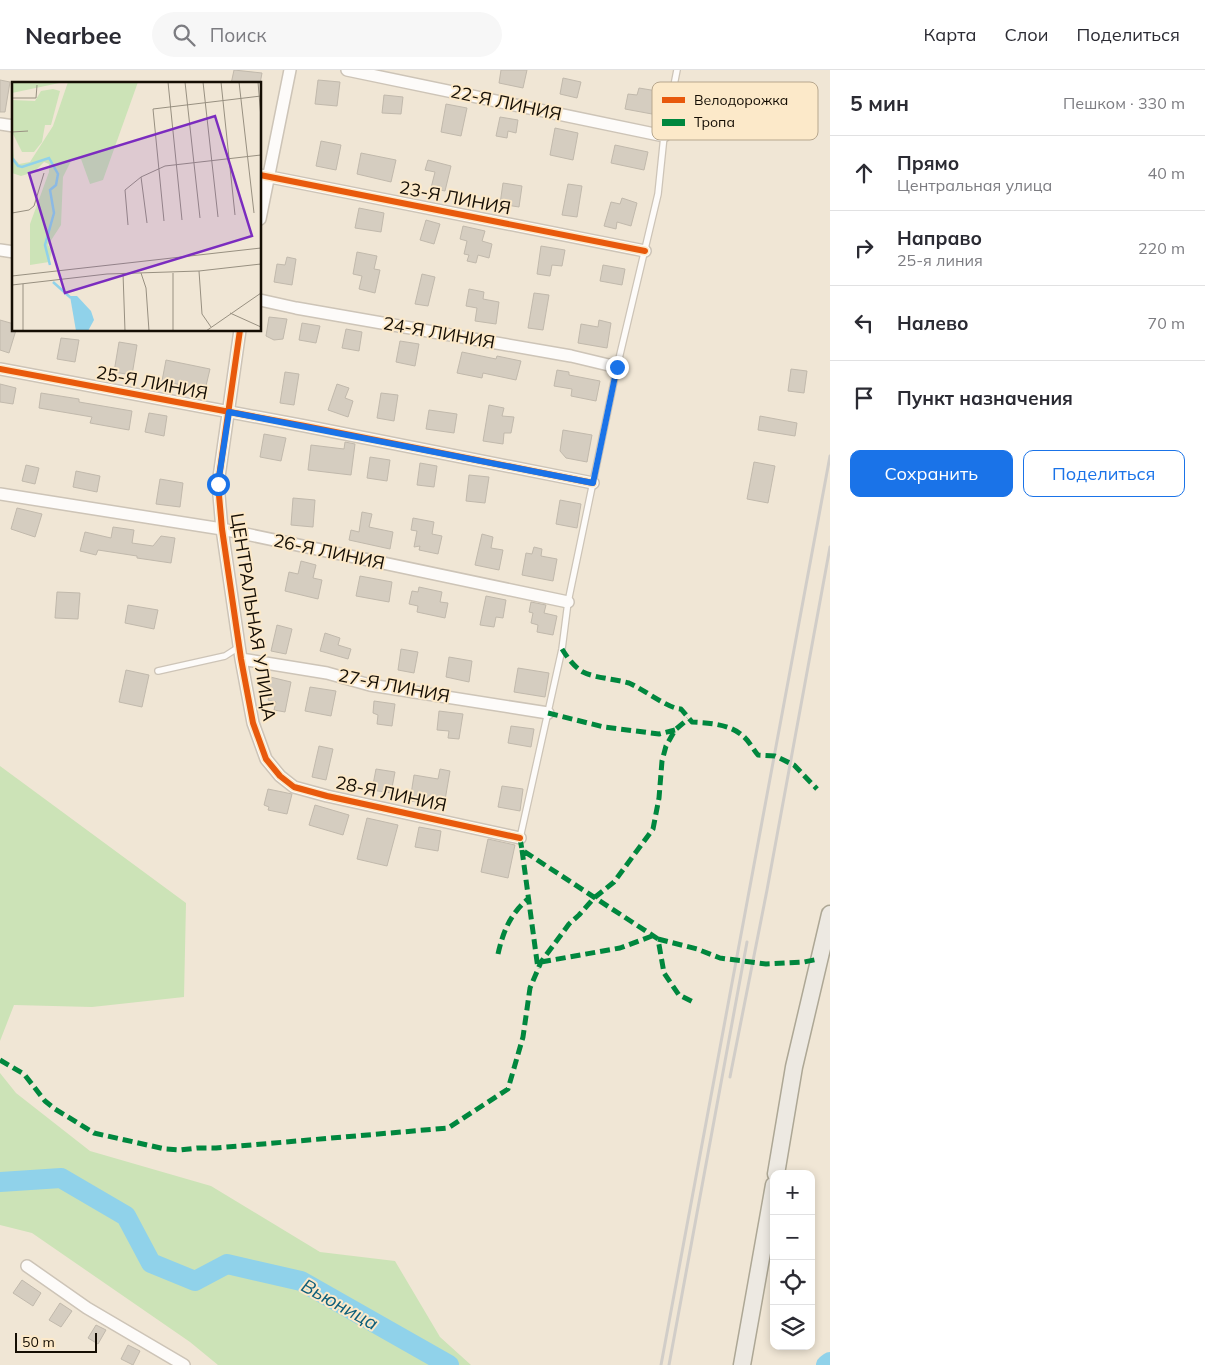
<!DOCTYPE html>
<html lang="ru">
<head>
<meta charset="utf-8">
<style>
  body { margin:0; font-family:Mulish,sans-serif; background:#f7f7f7; color:#2b2b33 }
  .controls { position:absolute; right:15px; bottom:15px; display:grid; overflow:hidden; border-radius:10px; box-shadow:0 2px 8px #0003 }
  .controls button { width:45px; height:45px; display:grid; place-items:center; padding:0; border:0; border-bottom:1px solid #e1e1e2; background:#fff; color:#2b2b33; font:25px sans-serif }
  .scale { position:absolute; left:15px; bottom:12px; width:82px; box-sizing:border-box; padding-left:5px; border:2px solid #150e04; border-top:0; font-size:14px; line-height:18px; white-space:nowrap; color:#150e04; -webkit-text-stroke:4px #fce9c9; paint-order:stroke }
  .stop { position:absolute; width:15px; height:15px; margin:-11px; border:4px solid #1a73e8; border-radius:50%; background:#fff }
  .stop.end { background:#1a73e8; border-color:#fff; box-shadow:0 1px 5px #0008 }
  .list { margin:0; padding:0; list-style:none }
  h2 { display:flex; justify-content:space-between; align-items:center; height:65px; margin:0; padding:0 20px; font-size:21px }
  h2 small { font-size:16px; font-weight:400; color:#7c7c81 }
  .list li { display:grid; grid-template-columns:32px 1fr auto; gap:15px; align-items:center; box-sizing:border-box; height:75px; padding:0 20px; border-top:1px solid #e1e1e2 }
  .list b { display:block; font-size:19px; white-space:nowrap }
  .list p { margin:0; font-size:16px; white-space:nowrap; color:#7c7c81 }
  .list em { font-size:16px; font-style:normal; color:#7c7c81 }
  .actions { display:flex; gap:10px; padding:15px 20px }
  .actions a { flex:1; padding:11px 0; border:1px solid #1a73e8; border-radius:10px; text-align:center; font-size:18px; color:#1a73e8 }
  .actions .main { background:#1a73e8; color:#fff }
  .icon { flex:none; width:28px; height:28px; fill:none; stroke:currentColor; stroke-width:2; stroke-linecap:round; stroke-linejoin:round }
  .map { position:relative; flex:none; width:830px; height:1295px; overflow:hidden }
  header { display:flex; align-items:center; gap:30px; box-sizing:border-box; height:70px; padding:0 25px; background:#fff; border-bottom:1px solid #e1e1e2 }
  header strong { font-size:24px }
  nav { display:flex; gap:28px; margin-inline-start:auto; font-size:18px }
  .search { width:350px; height:45px; background:#f7f7f7; display:flex; align-items:center; gap:12px; box-sizing:border-box; padding:0 18px; border-radius:28px; color:#7c7c81; font-size:19px }
  main { display:flex }
  aside { flex:1; background:#fff }
  .map>svg:first-child { display:block }
  .green { fill:#cce3b7 }
  .lines { fill:none; stroke-linecap:round; stroke-linejoin:round }
  .river { stroke:#90d2ea; stroke-width:20 }
  .building { fill:#d5cdc0; stroke:#c1b9ac }
  .lane-casing { stroke:#cdc4b7; stroke-width:8 }
  .street-casing { stroke:#cdc4b7; stroke-width:14 }
  .primary-casing { stroke:#ada795; stroke-width:19 }
  .lane { stroke:#fdfbf9; stroke-width:5.5 }
  .street { stroke:#fdfbf9; stroke-width:11 }
  .primary { stroke:#ede9e2; stroke-width:16 }
  .rail { stroke:#d1cdc8; stroke-width:3 }
  .quiet { stroke:#00873e; stroke-width:5; stroke-dasharray:10 5; stroke-linecap:butt }
  .cycleway-casing { stroke:#fce9c9; stroke-width:9 }
  .cycleway { stroke:#e8590c; stroke-width:6 }
  .route { stroke:#1a73e8; stroke-width:6 }
  .labels { text-anchor:middle; stroke-width:4; stroke-linejoin:round; paint-order:stroke }
  .street-label { font-size:18px; fill:#150e04; stroke:#fce9c9 }
  .water-label { font-size:19px; font-style:italic; fill:#0e5e7a; stroke:#fce9c9 }
  .inset-river { fill:none; stroke:#90d2ea; stroke-width:2.5 }
  .inset-road { fill:none; stroke:#989081; stroke-width:1 }
  .view { fill:#7b2cbf; fill-opacity:0.15; stroke:#7b2cbf; stroke-width:2.5 }
  .inset-edge { fill:none; stroke:#150e04; stroke-width:2.5 }
  .key { fill:#fce9c9; stroke:#b7a78e; stroke-width:1 }
  .key-label { font-size:14px; fill:#150e04 }
</style>
</head>
<body>
<header>
<strong>Nearbee</strong>
<div class="search"><svg class="icon" aria-label="search" viewBox="0 0 24 24"><circle cx="10" cy="10" r="6"/><path d="M15 15l6 6"/></svg>Поиск</div>
<nav><a>Карта</a><a>Слои</a><a>Поделиться</a></nav>
</header>
<main>
<div class="map">
<svg width="830" height="1295" viewBox="0 0 830 1295">
  <rect width="100%" height="100%" fill="#f0e6d5"/>
  <path class="green" d="M0,696L186,833L184,927L92,937L14,935L0,971Z
    M0,1003L16,1023L90,1081L211,1116L320,1182L395,1191L440,1267L471,1295H218L190,1272L32,1163L0,1155Z"/>
  <g class="lines">
    <path class="river" d="M0,1112L61,1108L126,1146L151,1193L195,1211L227,1194L301,1211L449,1295
      M826,1295L830,1292"/>
  </g>
  <path class="building" d="M234,0L262,3L260,14H231Z
    M501,0H527L523,18L499,13Z
    M563,8L581,12L577,28L560,24Z
    M0,10L10,12L5,42H0Z
    M318,10L340,12L337,36L315,34Z
    M639,18L657,21L652,44L625,39L628,24L637,25Z
    M384,25L403,27L401,44L382,43Z
    M446,34L467,38L461,66L441,62Z
    M500,47L518,50L516,63L508,61L507,68L496,66Z
    M555,58L578,63L573,90L550,85Z
    M321,71L341,75L336,100L316,96Z
    M615,75L648,82L644,100L611,93Z
    M361,83L396,90L391,112L357,104Z
    M428,90L451,96L445,121L431,118L435,102L425,100Z
    M503,113L522,116L519,137L500,134Z
    M568,114L582,116L577,147L562,145Z
    M622,128L637,133L631,156L617,152L616,159L604,156L611,132L620,134Z
    M359,138L384,143L381,162L355,158Z
    M426,150L440,154L434,174L420,170Z
    M463,156L485,161L482,171L492,174L489,188L478,185L476,193L467,191L469,185L464,184L467,171L460,169Z
    M541,176L565,180L562,196L552,195L550,206L537,204Z
    M357,182L377,186L374,199L380,200L375,223L359,219L362,206L353,204Z
    M287,187L296,189L292,215L274,212L277,194L285,195Z
    M603,195L625,199L622,215L600,211Z
    M422,204L435,207L428,236L415,234Z
    M469,219L484,222L483,229L499,232L496,254L475,251L477,238L466,236Z
    M534,223L549,225L543,260L528,258Z
    M269,247L287,249L283,269L274,270L266,266Z
    M0,250L14,254V260H16L9,283L0,280Z
    M599,250L611,253L607,278L578,273L581,254L598,257Z
    M302,253L320,256L316,273L299,270Z
    M346,259L362,262L359,281L342,278Z
    M61,268L79,270L75,292L57,289Z
    M400,271L419,274L415,296L396,292Z
    M119,272L137,275L132,305L114,302Z
    M462,282L496,289L497,286L521,291L516,310L483,303L482,308L457,303Z
    M166,290L210,299L205,320L162,311Z
    M791,299L807,301L804,323L788,321Z
    M557,300L569,302V305L600,311L596,331L571,326L572,319L554,316Z
    M285,302L299,304L294,335L280,333Z
    M0,314L16,318L13,334L0,332Z
    M337,314L349,318L345,328L353,331L348,347L328,340Z
    M41,323L79,329V332L132,341L129,360L90,353L92,347L39,338Z
    M381,323L398,325L394,351L377,348Z
    M489,335L504,338L502,346L514,347L511,363H504L503,374L483,371Z
    M429,340L457,344L454,363L426,359Z
    M149,343L167,346L164,366L145,362Z
    M760,346L797,353L795,366L758,360Z
    M563,360L592,365L587,392L566,388L560,381Z
    M264,364L286,368L281,391L260,387Z
    M345,372L355,374L351,405L308,400L311,375L344,379Z
    M370,387L390,390L387,411L367,408Z
    M754,392L775,396L768,433L747,429Z
    M420,393L437,396L434,417L417,415Z
    M26,395L39,398L35,414L22,411Z
    M76,401L100,406L97,422L73,417Z
    M469,405L489,407L485,433L466,431Z
    M160,409L183,413L180,437L156,434Z
    M293,428L315,430L313,457L291,455Z
    M560,430L581,434L577,458L556,454Z
    M17,438L42,444L35,467L11,459Z
    M362,442L372,444L369,457L393,462L390,479L349,470L351,460L359,462Z
    M413,448L434,452L432,464L442,466L438,484L419,480L420,476L414,477L417,461L411,460Z
    M113,457L134,460L132,473L153,476L161,466L175,468L171,493L137,488V486L98,480L96,485L80,481L85,462L111,468Z
    M482,464L493,467L491,478L503,480L499,500L475,495Z
    M534,477L542,479L541,486L557,489L553,511L522,505L526,483L532,484Z
    M301,491L316,495L313,508L322,510L318,529L285,521L289,502L298,504Z
    M360,506L392,512L389,532L356,526Z
    M419,517L442,522L440,532L448,533L445,548L417,542L418,536L409,534L412,521L418,522Z
    M57,522L80,523L78,549L55,548Z
    M486,526L506,530L503,548L496,547L494,557L480,555Z
    M531,532L546,535L544,543L557,546L553,565L537,562L538,555L531,553L533,543L529,542Z
    M128,535L158,540L154,559L125,553Z
    M277,555L292,559L286,584L271,581Z
    M325,563L340,568L338,575L351,579L348,589L320,581Z
    M401,579L418,582L414,603L398,600Z
    M449,587L472,591L469,612L446,607Z
    M518,598L549,603L545,627L514,622Z
    M126,600L149,605L142,637L119,632Z
    M266,606L291,612L285,642L274,640L276,632L268,630L271,618L264,617Z
    M310,617L336,621L331,646L305,641Z
    M374,631L395,634L392,656L377,654L378,645L373,643Z
    M439,641L463,644L459,669L448,668L449,661L437,660Z
    M511,656L534,659L531,677L508,673Z
    M319,676L333,679L326,710L312,707Z
    M376,699L395,702L391,723L372,720Z
    M440,699L450,701L444,736L410,731L414,705L438,709Z
    M502,716L523,719L520,741L498,737Z
    M268,719L292,724L287,744L268,740L269,737L264,735Z
    M315,735L349,745L343,765L309,755Z
    M367,748L398,755L387,796L357,789Z
    M419,757L441,761L438,781L415,777Z
    M488,769L515,775L508,808L481,802Z
    M22,1210L41,1223L33,1236L13,1223Z
    M60,1233L72,1241L61,1257L49,1250Z
    M96,1255L106,1260L98,1274L88,1268Z
    M128,1275L140,1281L133,1295L121,1289Z"/>
  <g class="lines">
    <defs>
      <path id="lane" d="M158,601L225,586L239,577
        M520,768L562,579L568,532L617,297L658,124L664,66L677,0"/>
      <path id="street" d="M347,0L664,66
        M0,54L14,56
        M260,105L645,181
        M260,149L290,0
        M0,180L14,182
        M260,230L296,238L571,286L617,297
        M240,260L218,414L222,459L241,589L253,653L266,689L280,706L294,717L327,726L520,768
        M0,299L305,356L593,413
        M0,424L222,459L568,532
        M241,589L327,603L370,615L548,643
        M27,1196L87,1238L184,1295"/>
      <path id="primary" d="M776,1104L794,997L830,844
        M742,1295L774,1115"/>
    </defs>
    <use href="#lane" class="lane-casing"/>
    <use href="#street" class="street-casing"/>
    <use href="#primary" class="primary-casing"/>
    <use href="#lane" class="lane"/>
    <use href="#street" class="street"/>
    <use href="#primary" class="primary"/>
    <path class="rail" d="M730,1007L767,820L830,477
      M661,1295L830,386
      M669,1295L747,872"/>
    <path class="quiet" d="M562,579C567,587 574,597 583,602C595,608 615,609 629,613C643,619 669,639 681,639L692,652C709,653 730,654 743,666C749,671 753,679 758,685L775,686L794,695L817,719
      M548,643L604,657L659,664L675,660
      M520,768L522,780L658,869L664,903L679,925L695,933
      M522,780L538,899
      M658,869L697,879L720,888L766,894L804,892L819,889
      M498,884C503,862 510,844 528,829
      M541,892L620,878L652,866
      M0,990L24,1004L45,1031L55,1039L94,1063L165,1079L180,1080L197,1078H216L448,1058L508,1019L523,967L530,918L541,892L569,854L579,845L594,828L614,812L653,759L659,728L662,691L666,676L675,660L688,649"/>
    <defs>
      <path id="cycleway" d="M260,105L645,181
        M240,260L218,414L222,459L241,589L253,653L266,689L280,706L294,717L327,726L520,768
        M0,299L305,356L593,413"/>
    </defs>
    <use href="#cycleway" class="cycleway-casing"/>
    <use href="#cycleway" class="cycleway"/>
  </g>
  <g class="lines">
    <path class="route" d="M218,414L229,342L593,413L617,297"/>
  </g>
  <g class="labels">
    <g class="street-label">
      <text transform="translate(506 33) rotate(12)" y="6">22-Я ЛИНИЯ</text>
      <text transform="translate(455 128) rotate(11)" y="6">23-Я ЛИНИЯ</text>
      <text transform="translate(439 263) rotate(10)" y="6">24-Я ЛИНИЯ</text>
      <text transform="translate(152 313) rotate(11)" y="6">25-Я ЛИНИЯ</text>
      <text transform="translate(329 482) rotate(12)" y="6">26-Я ЛИНИЯ</text>
      <text transform="translate(253 547) rotate(81)" y="6">ЦЕНТРАЛЬНАЯ УЛИЦА</text>
      <text transform="translate(394 616) rotate(11)" y="6">27-Я ЛИНИЯ</text>
      <text transform="translate(391 724) rotate(12)" y="6">28-Я ЛИНИЯ</text>
    </g>
    <g class="water-label">
      <text transform="translate(340 1234) rotate(29)" y="7">Вьюница</text>
    </g>
  </g>
  <g transform="translate(12 12)">
    <rect width="249" height="249" fill="#f0e6d5"/>
    <path d="M0,0H52L0,11ZM56,0H126L91,98L78,102L69,77H60L51,95L49,143L36,163L40,169L37,180L18,183V142L37,90V82L32,80L22,90L9,94L0,91V55L2,76L7,82L18,80L41,44ZM41,7L48,9L39,43H33L30,60L22,70H10L0,50V18L23,19L29,9Z" fill="#cce3b7"/>
    <path d="M58,214H65L79,229L82,238L76,249H64Z" fill="#90d2ea"/>
    <path class="inset-river" d="M0,76L6,84L10,85L37,76L46,92L44,103L38,108L42,131L33,163L38,183M41,200L59,216"/>
    <path class="inset-road" d="M156,0L170,138M173,0L188,136M191,0L206,135M209,0L223,133M227,0L242,131M246,0L249,36M0,16H24L25,3M0,50L16,49M129,95L135,141M0,131L17,128L22,124L32,91M152,139L141,27L249,14M116,143L113,108L129,95L153,84L249,73M187,189L190,232L199,245M111,191L113,249M129,191L134,206L137,249M0,194L249,166M11,202V249M0,203L95,192L187,189L249,182M218,231L249,245M161,249V191M194,249L249,211"/>
    <path class="view" d="M203,34L240,154L53,211L17,91Z"/>
    <rect width="249" height="249" class="inset-edge"/>
  </g>
  <rect x="652" y="12" width="166" height="58" rx="8" class="key"/>
  <rect x="662" y="27" width="23" height="6" fill="#e8590c"/>
  <rect x="662" y="49" width="23" height="7" fill="#00873e"/>
  <g class="key-label">
    <text x="694" y="35">Велодорожка</text>
    <text x="694" y="57">Тропа</text>
  </g>
</svg>
<div class="controls">
<button>+</button>
<button>−</button>
<button><svg class="icon" aria-label="locate" viewBox="0 0 24 24"><circle cx="12" cy="12" r="6"/><path d="M12 2v4M12 18v4M2 12h4M18 12h4"/></svg></button>
<button><svg class="icon" aria-label="layers" viewBox="0 0 24 24"><path d="M12 4l9 5-9 5-9-5zM3 14l9 5 9-5"/></svg></button>
</div>
<div class="scale">50 m</div>
<div class="stop" style="left:218px;top:414px"></div>
<div class="stop end" style="left:617px;top:297px"></div>
</div>
<aside>
<h2>5 мин<small>Пешком · 330 m</small></h2>
<ul class="list">
<li><svg class="icon" aria-label="ahead" viewBox="0 0 24 24"><path d="M12 20V5M6 11l6-6 6 6"/></svg><div><b>Прямо</b><p>Центральная улица</p></div><em>40 m</em></li>
<li><svg class="icon" aria-label="right" viewBox="0 0 24 24"><path d="M7 20v-9h11M14 6l5 5-5 5"/></svg><div><b>Направо</b><p>25-я линия</p></div><em>220 m</em></li>
<li><svg class="icon" aria-label="left" viewBox="0 0 24 24"><path d="M17 20v-9H6M10 6l-5 5 5 5"/></svg><div><b>Налево</b></div><em>70 m</em></li>
<li><svg class="icon" aria-label="arrive" viewBox="0 0 24 24"><path d="M6 21V4h12l-3 4 3 4H6"/></svg><div><b>Пункт назначения</b></div></li>
</ul>
<div class="actions"><a class="main">Сохранить</a><a>Поделиться</a></div>
</aside>
</main>
</body>
</html>
